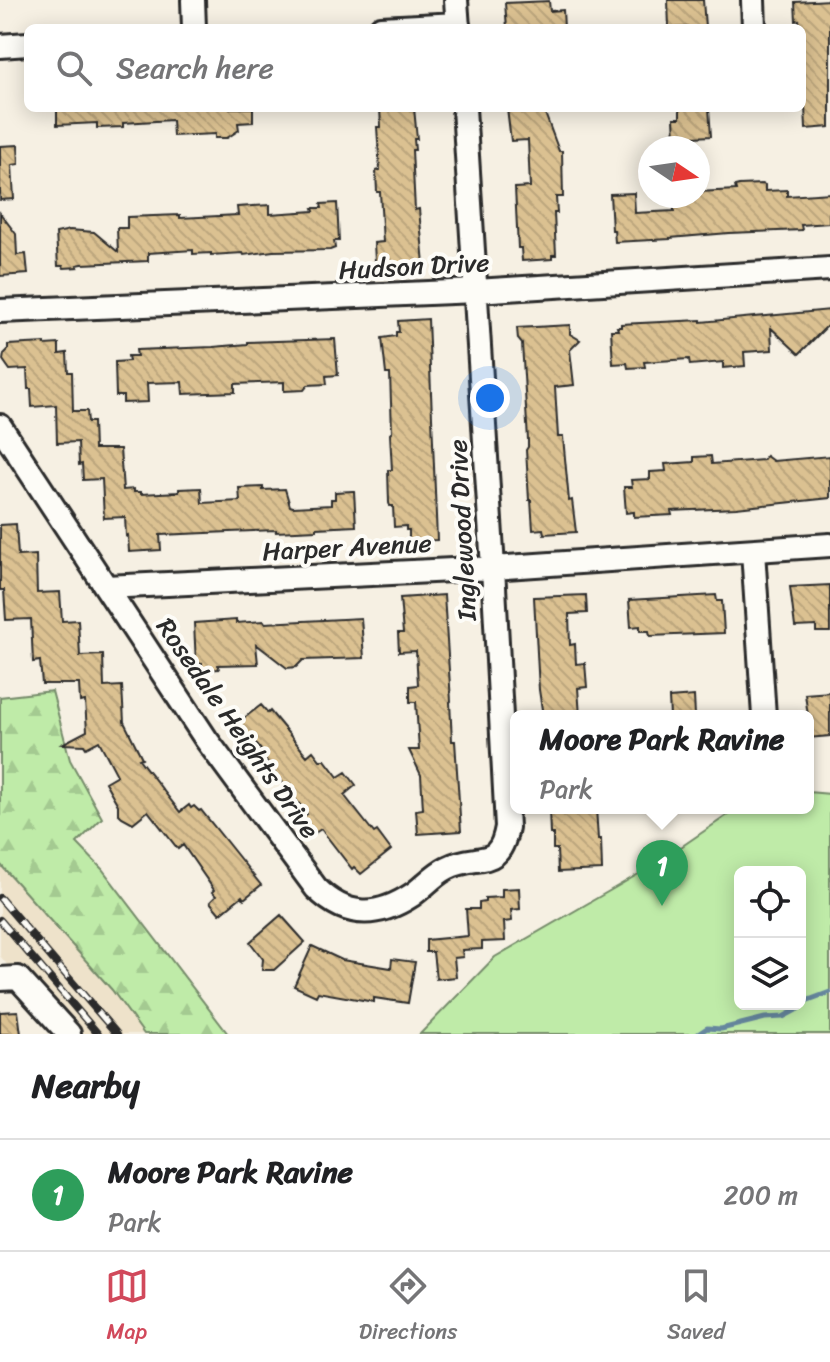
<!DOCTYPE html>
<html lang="en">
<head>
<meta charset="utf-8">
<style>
  body { margin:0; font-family:Sriracha,sans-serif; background:#f6f6f6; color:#202124 }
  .controls { position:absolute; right:24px; bottom:24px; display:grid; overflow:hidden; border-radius:12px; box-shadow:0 4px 20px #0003 }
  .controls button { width:72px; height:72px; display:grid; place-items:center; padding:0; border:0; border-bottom:2px solid #e0e0e0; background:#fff; color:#202124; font:40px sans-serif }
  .compass { position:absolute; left:638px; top:136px; width:72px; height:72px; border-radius:50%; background:#fff; box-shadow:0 4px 20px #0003; rotate:103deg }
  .you { position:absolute; left:490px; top:398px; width:28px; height:28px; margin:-20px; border:6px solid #fff; border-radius:50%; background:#1a73e8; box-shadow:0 0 0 12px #1a73e833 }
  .badge { display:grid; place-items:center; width:52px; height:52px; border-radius:50%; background:#d1495b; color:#fff; font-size:26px; font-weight:700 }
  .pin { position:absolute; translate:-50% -66px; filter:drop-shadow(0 2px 4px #0008) }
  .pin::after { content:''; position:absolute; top:42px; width:28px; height:24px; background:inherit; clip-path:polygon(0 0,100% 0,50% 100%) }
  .popup { position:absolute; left:510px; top:710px; width:304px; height:104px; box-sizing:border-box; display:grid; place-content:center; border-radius:12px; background:#fff; filter:drop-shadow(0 2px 6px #0005); font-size:26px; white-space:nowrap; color:#757577 }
  .popup b { font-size:30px; color:#202124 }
  .popup::after { content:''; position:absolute; left:50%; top:100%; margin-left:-16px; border:16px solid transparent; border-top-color:#fff }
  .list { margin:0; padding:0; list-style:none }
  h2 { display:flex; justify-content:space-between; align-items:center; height:104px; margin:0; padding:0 32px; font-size:34px }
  h2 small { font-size:26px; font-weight:400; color:#757577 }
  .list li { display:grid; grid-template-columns:52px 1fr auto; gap:24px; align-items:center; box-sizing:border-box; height:112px; padding:0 32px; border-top:2px solid #e0e0e0 }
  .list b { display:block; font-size:30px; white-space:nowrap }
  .list p { margin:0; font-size:26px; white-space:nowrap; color:#757577 }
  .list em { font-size:26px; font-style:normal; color:#757577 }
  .icon { flex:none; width:44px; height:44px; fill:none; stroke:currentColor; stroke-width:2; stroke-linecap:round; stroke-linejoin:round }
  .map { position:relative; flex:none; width:830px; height:1034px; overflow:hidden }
  .search { position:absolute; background:#fff; box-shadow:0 4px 20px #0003; left:24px; right:24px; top:24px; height:88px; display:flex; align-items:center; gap:20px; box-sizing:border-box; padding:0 28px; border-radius:12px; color:#757577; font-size:30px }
  .sheet { height:216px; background:#fff }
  nav { display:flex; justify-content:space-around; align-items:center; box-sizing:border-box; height:112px; border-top:2px solid #e0e0e0; background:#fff; font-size:22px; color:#757577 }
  nav a { display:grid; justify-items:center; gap:4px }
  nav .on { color:#d1495b }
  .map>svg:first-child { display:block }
  .built { fill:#eee2ca }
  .forest { fill:url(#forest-firs); stroke:#758b6a; stroke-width:2 }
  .green { fill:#bfeba8; stroke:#758b6a; stroke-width:2; fill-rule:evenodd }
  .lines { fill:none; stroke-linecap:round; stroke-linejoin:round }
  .stream { stroke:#66879e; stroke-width:5 }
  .building { fill:url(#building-back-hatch); stroke:#2b2b2b; stroke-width:2 }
  .minor-casing { stroke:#2b2b2b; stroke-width:28 }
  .minor { stroke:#fdfcf7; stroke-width:22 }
  .rail-casing { stroke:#2b2b2b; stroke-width:8 }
  .rail { stroke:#fdfcf7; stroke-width:5; stroke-dasharray:15; stroke-linecap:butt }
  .labels { text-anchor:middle; stroke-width:8; stroke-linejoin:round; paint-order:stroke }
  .street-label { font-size:26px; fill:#2b2b2b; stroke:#fdfcf7 }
</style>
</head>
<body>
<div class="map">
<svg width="830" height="1034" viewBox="0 0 830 1034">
  <defs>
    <pattern id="forest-firs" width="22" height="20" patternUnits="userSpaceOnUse" patternTransform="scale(2)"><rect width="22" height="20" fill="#bfeba8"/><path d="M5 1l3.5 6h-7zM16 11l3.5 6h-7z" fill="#a4ca91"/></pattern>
    <pattern id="building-back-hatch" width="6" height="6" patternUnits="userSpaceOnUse" patternTransform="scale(2)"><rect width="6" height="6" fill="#dbc191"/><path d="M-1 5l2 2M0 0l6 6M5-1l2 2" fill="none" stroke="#bca67d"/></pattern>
  </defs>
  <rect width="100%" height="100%" fill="#f6f0e3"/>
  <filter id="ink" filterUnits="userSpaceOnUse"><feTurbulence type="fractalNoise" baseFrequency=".0125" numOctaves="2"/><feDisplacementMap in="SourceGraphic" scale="16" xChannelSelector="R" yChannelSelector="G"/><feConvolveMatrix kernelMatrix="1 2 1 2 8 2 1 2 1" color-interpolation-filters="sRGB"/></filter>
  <g filter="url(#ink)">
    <path class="built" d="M0,864L112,990L144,1034H72L18,978L0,956Z"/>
    <path class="forest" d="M52,691L70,760L102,818L77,843L102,869L228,1034H144L112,990L0,864V697Z"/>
    <path class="green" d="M808,792L830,794V1034H420L495,957L656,864L738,808H808ZM740,872H800V1004H740Z"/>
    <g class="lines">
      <path class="stream" d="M698,1034L707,1028L721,1029L765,1018L783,1017L798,1009L806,1001L830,992"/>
    </g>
    <path class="building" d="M668,0H703L705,27L669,28Z
      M830,0V127L806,129L804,82H802V28H800L799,20L796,21L795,2Z
      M549,1L550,11L563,10L564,28H507L505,3Z
      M57,108H253V122L238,123L239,130L227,138H215V134L173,136L172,120L123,123V127L97,128V123L57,125Z
      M380,108H414L417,139H414L415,150H412L415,210L419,209L424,264L389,266V261H375L374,243L383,242L380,192H377L376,171L380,170L377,127H381Z
      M507,108H543L559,151H562L563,197H556L557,213H554L556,255H552V259L522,261L521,248H518L515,188L530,187L528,140L511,141Z
      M680,108H709L711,136L675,138L674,118H680Z
      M18,145L19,164L12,165L14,199L0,200V146Z
      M762,184L765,185V191L787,190V196L830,193L829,223L801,225L802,230L729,233L670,238V239L615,242L614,230H612L610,194L634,193L635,213L674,211L673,196H698V192L736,190L735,186L739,185Z
      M337,203L339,241H334L335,248L330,250L273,251L244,255L243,253L211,255V253L193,254V250L148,253V261L82,264L77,265L78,267L64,268L63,266H58L56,233L70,230L94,232L118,252L117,228H127V217L180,215V218L238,215L237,207L270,205V214L314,211L313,208H322L321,204Z
      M0,213L16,234L17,255L26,254L28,274L0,276Z
      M830,310V323L799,354L771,328L772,350L744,352L745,366L723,368V362L690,365L689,359L644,362L645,367L628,368L627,363L613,364L611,330H618L617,327H621V324L701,320V322Z
      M428,319L437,540L409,541V530H406V526L394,527L393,506H390L389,503L388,470H392L390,434L392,432L390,374H386L382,338L396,336V332H399L398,321Z
      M570,325V334L580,340L570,350L574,385L555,387L558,437H563L569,501L572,500L576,532L544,534L543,529L533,530L531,500H529L526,450L528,447V440L522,344L518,339L517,328Z
      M335,339L338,375L326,376L327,384L308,385L304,390L284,391V382L235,384V392L183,394L182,382L147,383L148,402L123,403V396H116L115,362L129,361L128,356H137L136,350L213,347L248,344V342Z
      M45,343V345L59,344V354L67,353L68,372H72L73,411H87L88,422H93L94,449H120L123,490L134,489V492H141V494L179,492V489L201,488L202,503L240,501L239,488L263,487V490L285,489L290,506L293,507L331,505V499H335V492L353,491H354L356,526L316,528V530L276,532V530L160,535L161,550L129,552L128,535L126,536L125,517L104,518L102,479L83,480L82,464L79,465L78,442L57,443L56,405L32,407L31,389H28L27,369L10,370L3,360L4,354L8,350V345Z
      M711,456L712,464L763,460L766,456L773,461L830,456V498L736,508L671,511L672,515L634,517V512L626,513L624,487H632L631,480L650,479V472L666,471L665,464L694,462V457Z
      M16,524L18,556L36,555L37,593L60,592L62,621L78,620L80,656L103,655L104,687L122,686L124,722L142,758L139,759L180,812L189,805L191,808L194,806L199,811L201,810L261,885L244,899L242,896L220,914L210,902L216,896L212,892L214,890L183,845L178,849L148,811L133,823L122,817L118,813V805L105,782L117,775L99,741L86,748L84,745L62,744L87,731L85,701L80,702L79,684H42L40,661L33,662L31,619L6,620L4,590H0V525Z
      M830,585V632H816V626L795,627L790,587Z
      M444,595L451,701L450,702L452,741H455L461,831L418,834L416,810L423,809L421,775L409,750H419L416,702H410V686L418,685L416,651L399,652L398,633H403L400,598Z
      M586,595L587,613L569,614L570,645L575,644L576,664L585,663L587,687L578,688L580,716H543L539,690L534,597Z
      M716,595L717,601H722L724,633L650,636L649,631H640V626L631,627L629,600Z
      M361,618L364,658L303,660L296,667L287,668L256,644L258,664L218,665L219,669L202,670V663L196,664L194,623L236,620V623L264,621L265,623Z
      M830,692V736L808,738V716L805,694Z
      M694,696L695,716H670L669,698Z
      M261,705L268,713L270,711L307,756L313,751L320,760H325L338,777L346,772L356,785L344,795L374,833L377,831L391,850L361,874L354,867L352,869L321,829L315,833L303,817L307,814L259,752L261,750L239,722Z
      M549,808H596L598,839H601L602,870L558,872L557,849H553V834H550Z
      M519,888L520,909L511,910L512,921L504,922L505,941L482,942V949L462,950L463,957L454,958L456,977L436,979L433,952H426V940L468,936L466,909H479V903L485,902V898L502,897V889Z
      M281,915L305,942L274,970H262L263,959L250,942Z
      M312,946L342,960L391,968L392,959L415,962L408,1003L374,998V1002L318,992L316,996L294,986Z
      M18,1011L21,1034H0V1012Z"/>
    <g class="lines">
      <defs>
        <path id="minor" d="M193,0L194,28
          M456,0L458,28
          M753,0L754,28
          M381,28L458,24
          M0,46L28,44
          M0,311L476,291L830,269
          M0,426L206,739L316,888C346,918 377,918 412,895C424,887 433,875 447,868C478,852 499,872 507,827L493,568L464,108
          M753,551L764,716
          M106,587L493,568L830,545
          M0,979L18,978L69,1034"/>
      </defs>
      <use href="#minor" class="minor-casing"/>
      <use href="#minor" class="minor"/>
      <defs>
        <path id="rail" d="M0,898L117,1034
          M0,920L98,1034"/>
      </defs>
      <use href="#rail" class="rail-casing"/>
      <use href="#rail" class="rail"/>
    </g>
  </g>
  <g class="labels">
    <g class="street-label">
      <text transform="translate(414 266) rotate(-3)" y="9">Hudson Drive</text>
      <text transform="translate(462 530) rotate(-93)" y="9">Inglewood Drive</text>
      <text transform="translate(347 547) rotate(-3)" y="9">Harper Avenue</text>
      <text transform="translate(238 728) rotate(55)" y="9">Rosedale Heights Drive</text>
    </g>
  </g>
</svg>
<div class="controls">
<button><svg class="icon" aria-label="locate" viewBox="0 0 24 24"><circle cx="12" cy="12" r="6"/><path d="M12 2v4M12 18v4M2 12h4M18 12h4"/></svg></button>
<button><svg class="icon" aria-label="layers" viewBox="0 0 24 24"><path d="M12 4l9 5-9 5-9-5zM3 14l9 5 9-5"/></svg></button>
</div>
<svg class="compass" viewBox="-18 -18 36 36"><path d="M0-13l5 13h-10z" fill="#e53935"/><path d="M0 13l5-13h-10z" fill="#757577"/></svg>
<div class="you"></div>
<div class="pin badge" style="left:662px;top:906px;background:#2e9e5b">1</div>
<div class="popup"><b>Moore Park Ravine</b>Park</div>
<div class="search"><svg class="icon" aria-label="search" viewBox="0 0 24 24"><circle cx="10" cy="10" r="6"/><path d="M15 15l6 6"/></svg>Search here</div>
</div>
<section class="sheet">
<h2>Nearby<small></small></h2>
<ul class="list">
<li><span class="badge" style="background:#2e9e5b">1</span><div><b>Moore Park Ravine</b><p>Park</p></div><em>200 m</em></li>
</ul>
</section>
<nav>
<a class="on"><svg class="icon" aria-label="map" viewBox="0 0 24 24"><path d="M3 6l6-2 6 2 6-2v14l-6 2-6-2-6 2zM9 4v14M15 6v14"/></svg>Map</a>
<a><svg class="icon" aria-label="directions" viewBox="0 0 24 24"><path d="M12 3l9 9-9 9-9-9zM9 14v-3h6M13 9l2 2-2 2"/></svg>Directions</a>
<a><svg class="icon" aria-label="saved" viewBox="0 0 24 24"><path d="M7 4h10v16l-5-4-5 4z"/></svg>Saved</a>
</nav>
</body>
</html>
